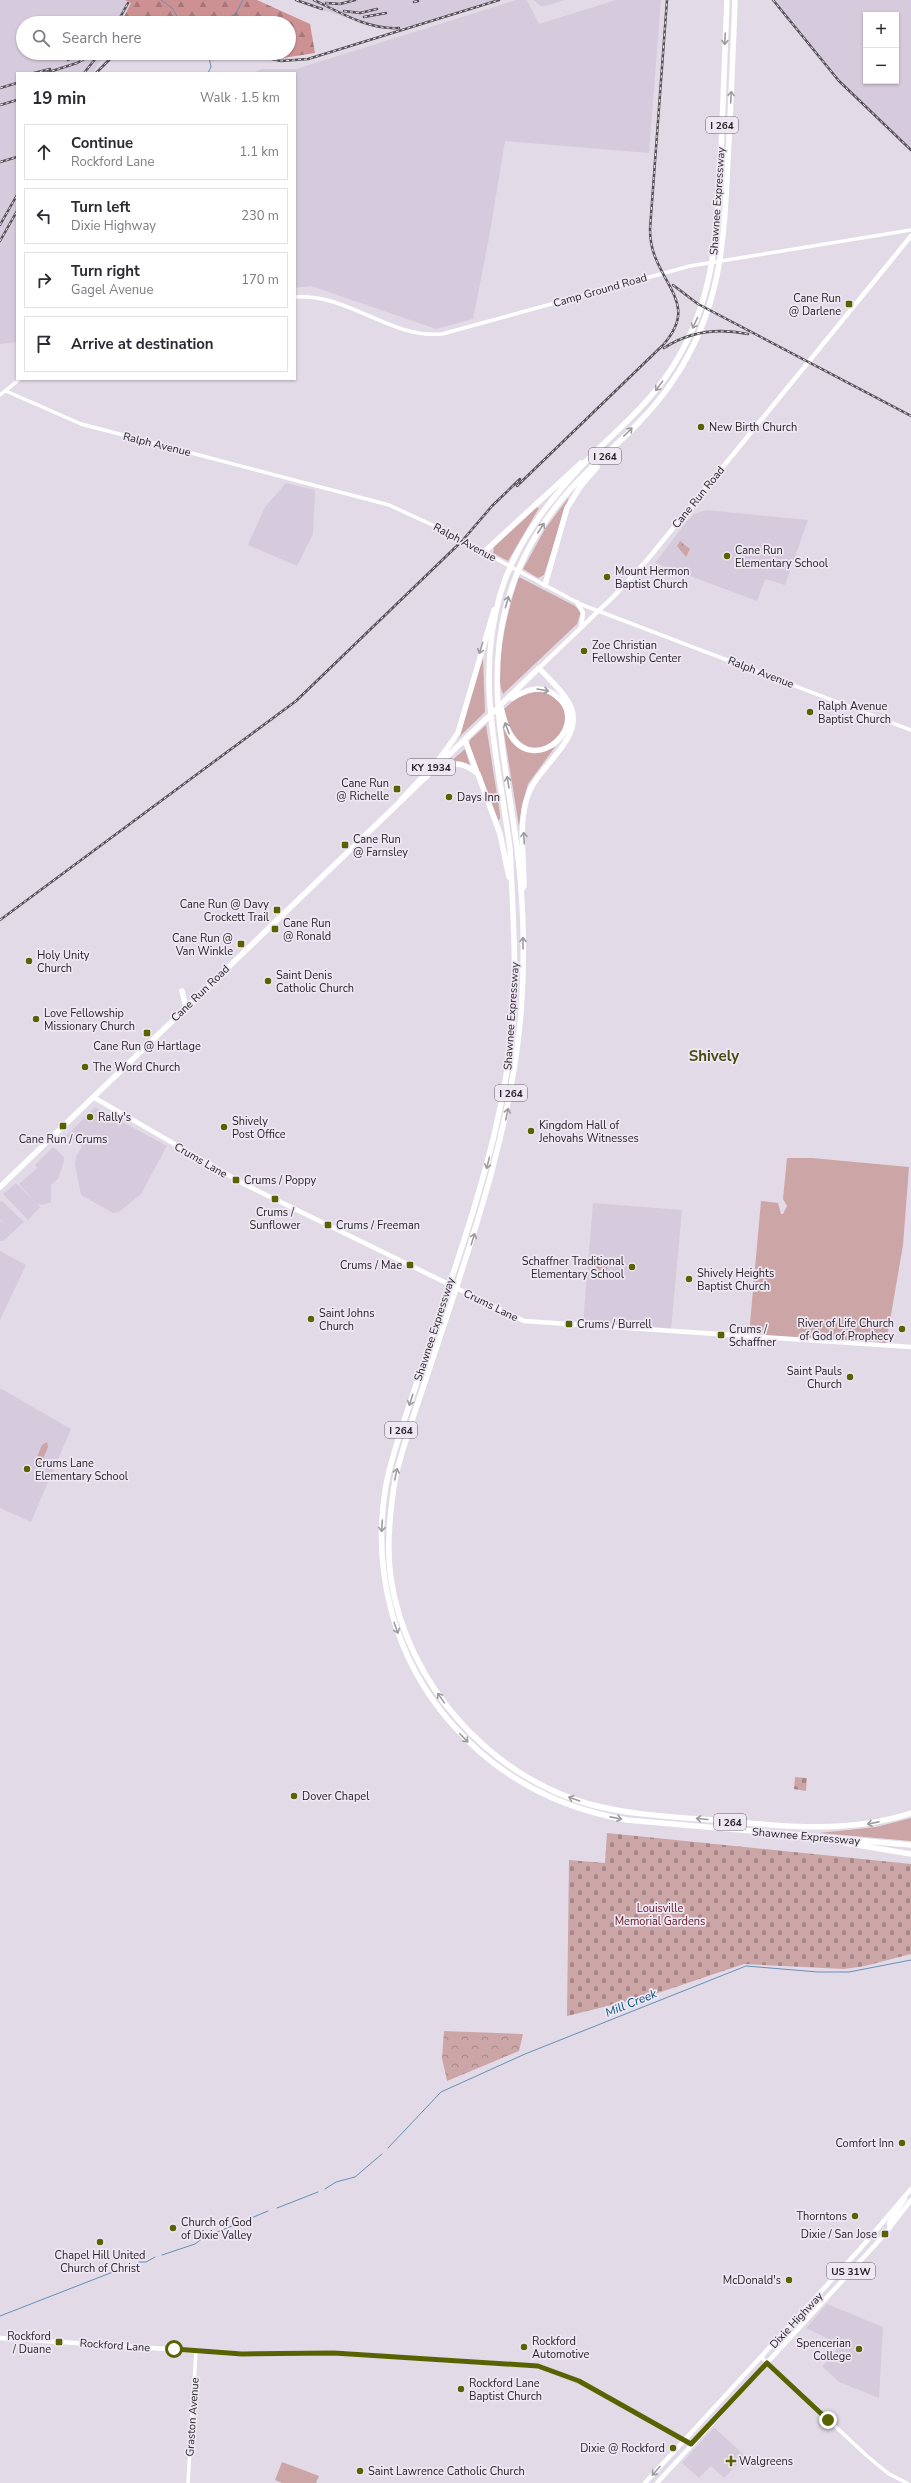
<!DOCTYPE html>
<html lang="en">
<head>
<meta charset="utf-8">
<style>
  body { margin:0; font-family:"Nunito Sans",sans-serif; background:#f7f7f7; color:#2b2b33 }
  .controls { position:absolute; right:12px; top:12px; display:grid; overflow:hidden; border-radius:0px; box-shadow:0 1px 3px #0004 }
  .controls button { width:36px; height:36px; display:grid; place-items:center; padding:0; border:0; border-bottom:1px solid #e1e1e2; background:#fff; color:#2b2b33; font:20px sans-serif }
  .stop { position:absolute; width:12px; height:12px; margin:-9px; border:3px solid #586200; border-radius:50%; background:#fff }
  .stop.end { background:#586200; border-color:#fff; box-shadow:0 1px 4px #0008 }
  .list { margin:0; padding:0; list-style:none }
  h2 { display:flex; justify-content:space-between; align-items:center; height:52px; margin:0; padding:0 16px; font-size:17px }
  h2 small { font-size:13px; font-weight:400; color:#7c7c81 }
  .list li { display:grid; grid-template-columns:26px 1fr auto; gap:12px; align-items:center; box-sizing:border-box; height:56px; margin:0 8px 8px; padding:0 8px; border:1px solid #e1e1e2; border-radius:0px }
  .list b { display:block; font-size:15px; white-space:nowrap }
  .list p { margin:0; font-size:13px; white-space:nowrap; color:#7c7c81 }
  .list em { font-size:13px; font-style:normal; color:#7c7c81 }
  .icon { flex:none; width:22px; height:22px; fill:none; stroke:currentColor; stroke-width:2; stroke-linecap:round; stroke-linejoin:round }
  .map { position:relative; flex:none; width:911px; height:2483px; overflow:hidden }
  .search { position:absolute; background:#fff; box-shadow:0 1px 3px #0004; left:16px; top:16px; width:280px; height:44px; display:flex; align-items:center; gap:10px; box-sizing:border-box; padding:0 14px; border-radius:22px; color:#7c7c81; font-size:15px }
  .panel { position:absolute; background:#fff; box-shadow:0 1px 3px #0004; left:16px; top:72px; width:280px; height:308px; border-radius:0px }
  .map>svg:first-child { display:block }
  .built { fill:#d6cbdc; fill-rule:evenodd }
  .green { fill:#cca5a6 }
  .forest { fill:url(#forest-firs) }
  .cemetery { fill:url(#cemetery-stones) }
  .park { fill:url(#park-crowns) }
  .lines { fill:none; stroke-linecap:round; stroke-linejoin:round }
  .stream { stroke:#6590b6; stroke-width:1 }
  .minor { stroke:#fff; stroke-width:3.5 }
  .major { stroke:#fff; stroke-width:4.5 }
  .highway { stroke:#fff; stroke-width:5.5 }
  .rail-casing { stroke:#555157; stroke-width:2.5 }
  .rail { stroke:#efe8f4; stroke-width:1; stroke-dasharray:3; stroke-linecap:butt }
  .oneway { stroke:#9e9c9e }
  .route { stroke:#586200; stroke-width:5 }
  .poi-dot { fill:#586200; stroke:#efe8f4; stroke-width:1.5 }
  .labels { text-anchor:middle; stroke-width:3.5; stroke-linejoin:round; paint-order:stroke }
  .shield { fill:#efe8f4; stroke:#635f65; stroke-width:1 }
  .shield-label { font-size:10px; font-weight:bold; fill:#272428 }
  .street-label { font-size:11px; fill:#272428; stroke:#efe8f4 }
  .poi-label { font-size:11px; fill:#272428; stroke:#efe8f4; text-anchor:start }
  .park-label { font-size:11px; fill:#601721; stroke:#efe8f4 }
  .water-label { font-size:12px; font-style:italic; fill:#055182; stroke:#efe8f4 }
  .district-label { font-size:15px; font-weight:bold; fill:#454c11; stroke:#efe8f4 }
</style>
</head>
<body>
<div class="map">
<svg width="911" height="2483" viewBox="0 0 911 2483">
  <defs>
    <pattern id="forest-firs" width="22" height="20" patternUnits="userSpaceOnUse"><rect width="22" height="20" fill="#ce9193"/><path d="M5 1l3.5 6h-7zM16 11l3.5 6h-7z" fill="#a77678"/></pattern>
    <pattern id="cemetery-stones" width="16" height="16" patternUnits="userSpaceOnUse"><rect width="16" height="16" fill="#cca5a6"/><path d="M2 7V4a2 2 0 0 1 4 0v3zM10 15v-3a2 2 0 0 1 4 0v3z" fill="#a68687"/></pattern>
    <pattern id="park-crowns" width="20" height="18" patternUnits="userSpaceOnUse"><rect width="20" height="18" fill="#cca5a6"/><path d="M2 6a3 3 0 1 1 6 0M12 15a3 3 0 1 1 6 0" fill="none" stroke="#a68687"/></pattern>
  </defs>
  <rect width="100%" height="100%" fill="#e2dbe7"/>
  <path class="built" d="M0,0H125L131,3L121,23H23V53H105L93,73H17V208L0,238Z
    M303,0H499L421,24L392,29L362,23L302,3Z
    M516,0H527L539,24L616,0H661L649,153L505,141L489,238L473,319L436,329L311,286L295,288V73H254L261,69H296Z
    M533,0H565L546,6H541Z
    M773,0H911V150L839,81ZM866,15H896V81H866Z
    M17,212V342L0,344V242Z
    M286,483L315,490L313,534L297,566L248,545L265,507Z
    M706,510L808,520L785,585L765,579L757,601L655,563L686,522L694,514Z
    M95,1107L167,1146L141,1194L119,1212L113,1213L81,1195L75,1165L76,1157L82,1146L66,1136Z
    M53,1147L64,1157V1161L58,1179L51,1185V1202L43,1205L37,1204L19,1184L37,1168L35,1165Z
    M16,1183L40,1207L28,1220L3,1194Z
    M2,1201L24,1222L3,1241H0V1221L5,1223L0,1220V1202Z
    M593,1203L682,1210L671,1330L583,1323Z
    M0,1251L26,1265L0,1320Z
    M0,1388L71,1429L31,1522L0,1508Z
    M827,2304L883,2327L879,2398L839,2382L822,2366L834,2354L839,2344L806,2328Z
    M714,2427L745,2456L724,2478L711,2466L699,2478L682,2463Z"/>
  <path class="green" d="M569,497L544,575L538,578L523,569L545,529Z
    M536,507L539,508L508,561L493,553L494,547Z
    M519,577L575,606L581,612L577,624L503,694C492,670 510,602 519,577Z
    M480,658H483L485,712L457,739Z
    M541,691C604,710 525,798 504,709C516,698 524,693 541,691Z
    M486,725L500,814V819L498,820L469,744L470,740Z
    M503,727L517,746L547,750L555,747L528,784L522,805L519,826Z
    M465,749L470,765L459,761L450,762Z
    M787,1158H812L909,1167L903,1245L886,1344L749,1335L761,1201L778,1203L781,1214H783L787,1206L783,1199Z
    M47,1442L48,1447L40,1466L37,1467L35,1462L42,1445Z
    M911,1818V1841L819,1833L876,1827Z
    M282,2462L319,2476L316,2483H282L275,2480Z"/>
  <path class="forest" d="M125,0H257L310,24L315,53L283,58L263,53H289V23H121L131,3Z"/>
  <path class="cemetery" d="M795,1777L807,1778L806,1791L794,1789Z
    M607,1833L911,1864V1954L865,1966L844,1969L744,1964L652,1995L567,2016L569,1860L605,1863Z"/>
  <path class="park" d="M680,541L690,549L686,557L677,546Z
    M595 1269a6 6 0 1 1 12 0a6 6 0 1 1-12 0Z
    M444,2031L523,2034L519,2051L447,2081L442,2058Z"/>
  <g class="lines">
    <path class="stream" d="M161,0L172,8L181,23
      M222,23L236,13L243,0
      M208,53L211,67L208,73
      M388,2148L441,2092L525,2054L746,1966L818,1972H849L911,1960
      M325,2189L336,2182L355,2177L382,2154
      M277,2208L318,2192
      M162,2255L195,2244L203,2238L268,2211
      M0,2316L118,2270L136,2265L139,2262H146L155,2257"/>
    <path class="minor" d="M295,297C348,293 390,339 442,334L690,266L911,230
      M6,391L81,424L389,505L439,528L580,604L911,730
      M0,395L20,379
      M761,2357L867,2456L889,2474L907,2483
      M188,2483L196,2351"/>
    <path class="major" d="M577,602L583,613L581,627
      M539,668L614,596L648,559L911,236
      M93,1097L244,1184L524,1321L911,1347
      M890,2228L889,2223L905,2199
      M0,2338L242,2354L334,2353L538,2366L579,2381L691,2444
      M645,2483L860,2249L911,2189
      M657,2483L885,2234L911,2200"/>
    <path class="highway" d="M727,0C725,51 723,102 721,153C717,236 715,308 665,378C645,406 620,428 595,452C555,493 516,539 500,595C475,682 499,762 510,849C511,862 511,876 512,889C514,934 516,977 513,1022C505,1112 479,1196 451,1280C438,1319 425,1358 412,1397C402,1426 392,1455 386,1485C371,1570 394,1658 451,1723C497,1776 558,1808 627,1820L911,1845
      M735,0C733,52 731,105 728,157C724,242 722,309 672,382C650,415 620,441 591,468C551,506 520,552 506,607C485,687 507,768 517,848C524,903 525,959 521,1013C511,1132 471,1243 434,1355C421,1395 406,1434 396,1475C390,1509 386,1545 391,1579C407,1683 488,1775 589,1804C633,1816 680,1817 726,1821C789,1827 849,1833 911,1813
      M484,552L581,463
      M545,585L567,508L580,487L597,467
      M500,704C503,715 505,727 511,736C536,776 594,723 555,695C541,684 526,690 512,698
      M465,740L477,773
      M440,758L458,733L494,610
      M439,769C454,761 465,763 478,774L500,834L509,877
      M401,800L443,755
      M182,991L186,1007
      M0,1187L539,668C549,679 562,690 569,703C588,737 538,765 528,795C518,823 524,856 524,886L521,890
      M845,1843L911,1854"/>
    <defs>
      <path id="rail" d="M296,0L322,9
        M314,0C341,13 369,30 399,28
        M773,0L839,81L911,150
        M414,2L418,1
        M326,3L340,4L355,0
        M344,11L360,13L377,9
        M364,17L386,13
        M117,23L128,3
        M245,53L281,61L308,59L499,0
        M68,60L80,53
        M34,73L50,69
        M46,73L77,63L95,53
        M84,73L100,53
        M96,73L116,53
        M0,88L17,83
        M0,105L17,100
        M0,162L17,157
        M0,225L17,195
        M0,241L17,211
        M673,285L698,304L911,416
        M664,348C690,331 719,328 748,334
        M517,486L662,346C695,310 670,293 656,259C652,250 650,240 650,229L667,0
        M0,920L296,701L462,541L492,506L520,479"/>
    </defs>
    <use href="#rail" class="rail-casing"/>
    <use href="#rail" class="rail"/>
  </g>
  <defs><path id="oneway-shaft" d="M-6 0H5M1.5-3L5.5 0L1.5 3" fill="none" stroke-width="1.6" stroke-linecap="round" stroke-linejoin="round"/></defs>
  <g class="oneway">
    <use href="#oneway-shaft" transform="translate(725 39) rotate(92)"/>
    <use href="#oneway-shaft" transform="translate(731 97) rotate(-87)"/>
    <use href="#oneway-shaft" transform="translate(695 323) rotate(115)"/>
    <use href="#oneway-shaft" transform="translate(659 386) rotate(127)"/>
    <use href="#oneway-shaft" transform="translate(628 432) rotate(-45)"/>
    <use href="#oneway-shaft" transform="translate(541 528) rotate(-57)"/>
    <use href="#oneway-shaft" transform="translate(507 602) rotate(-74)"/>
    <use href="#oneway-shaft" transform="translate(481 648) rotate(107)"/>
    <use href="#oneway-shaft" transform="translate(543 690) rotate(10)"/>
    <use href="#oneway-shaft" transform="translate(507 728) rotate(-110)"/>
    <use href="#oneway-shaft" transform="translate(508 782) rotate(-99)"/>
    <use href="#oneway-shaft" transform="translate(524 838) rotate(-93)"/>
    <use href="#oneway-shaft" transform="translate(523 943) rotate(-90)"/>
    <use href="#oneway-shaft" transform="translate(507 1114) rotate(-78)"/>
    <use href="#oneway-shaft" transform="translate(488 1163) rotate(104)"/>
    <use href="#oneway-shaft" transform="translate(473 1239) rotate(-72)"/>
    <use href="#oneway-shaft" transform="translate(411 1400) rotate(108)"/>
    <use href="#oneway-shaft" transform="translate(396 1474) rotate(-78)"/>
    <use href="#oneway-shaft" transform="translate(382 1526) rotate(93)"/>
    <use href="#oneway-shaft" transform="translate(396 1628) rotate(71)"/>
    <use href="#oneway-shaft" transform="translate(441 1698) rotate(-125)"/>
    <use href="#oneway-shaft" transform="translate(464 1738) rotate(46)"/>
    <use href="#oneway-shaft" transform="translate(574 1799) rotate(-160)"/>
    <use href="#oneway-shaft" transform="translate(616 1818) rotate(11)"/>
    <use href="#oneway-shaft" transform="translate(702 1819) rotate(-175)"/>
    <use href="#oneway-shaft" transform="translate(873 1823) rotate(169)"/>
    <use href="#oneway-shaft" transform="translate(656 2471) rotate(132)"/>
  </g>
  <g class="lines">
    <path class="route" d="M174,2349L242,2354L334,2353L538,2366L579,2381L691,2444L767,2363L828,2420"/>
  </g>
  <g class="poi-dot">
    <rect x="845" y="300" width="8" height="8" rx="2"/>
    <circle cx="701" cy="427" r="4"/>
    <circle cx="727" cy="556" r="4"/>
    <circle cx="607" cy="577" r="4"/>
    <circle cx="584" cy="651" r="4"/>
    <circle cx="810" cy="712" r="4"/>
    <rect x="393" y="785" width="8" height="8" rx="2"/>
    <circle cx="449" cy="797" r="4"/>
    <rect x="341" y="841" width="8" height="8" rx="2"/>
    <rect x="273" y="906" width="8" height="8" rx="2"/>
    <rect x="271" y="925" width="8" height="8" rx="2"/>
    <rect x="237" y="940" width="8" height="8" rx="2"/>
    <circle cx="29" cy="961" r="4"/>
    <circle cx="268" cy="981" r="4"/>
    <circle cx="36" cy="1019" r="4"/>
    <rect x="143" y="1029" width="8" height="8" rx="2"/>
    <circle cx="85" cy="1067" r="4"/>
    <circle cx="90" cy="1117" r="4"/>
    <rect x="59" y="1122" width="8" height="8" rx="2"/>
    <circle cx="224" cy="1127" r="4"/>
    <circle cx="531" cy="1131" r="4"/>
    <rect x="232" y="1176" width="8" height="8" rx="2"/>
    <rect x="271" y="1195" width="8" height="8" rx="2"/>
    <rect x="324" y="1221" width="8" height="8" rx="2"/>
    <rect x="406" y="1261" width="8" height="8" rx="2"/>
    <circle cx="632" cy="1267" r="4"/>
    <circle cx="689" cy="1279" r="4"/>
    <circle cx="311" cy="1319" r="4"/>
    <rect x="565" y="1320" width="8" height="8" rx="2"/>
    <circle cx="902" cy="1329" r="4"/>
    <rect x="717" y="1331" width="8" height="8" rx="2"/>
    <circle cx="850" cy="1377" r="4"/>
    <circle cx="27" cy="1469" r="4"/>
    <circle cx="294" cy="1796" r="4"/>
    <circle cx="902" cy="2143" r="4"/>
    <circle cx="855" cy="2216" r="4"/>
    <circle cx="173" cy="2228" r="4"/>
    <rect x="881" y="2230" width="8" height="8" rx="2"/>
    <circle cx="100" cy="2242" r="4"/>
    <circle cx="789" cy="2280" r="4"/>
    <rect x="55" y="2338" width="8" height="8" rx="2"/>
    <circle cx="524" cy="2347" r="4"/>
    <circle cx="859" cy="2349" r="4"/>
    <circle cx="461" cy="2389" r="4"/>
    <circle cx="673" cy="2448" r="4"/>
    <path d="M729 2455h4v4h4v4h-4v4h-4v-4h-4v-4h4z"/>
    <circle cx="360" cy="2471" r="4"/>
  </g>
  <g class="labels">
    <g class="shield">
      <rect x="706" y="117" width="32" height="16" rx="3"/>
      <rect x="589" y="448" width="32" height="16" rx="3"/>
      <rect x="407" y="759" width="48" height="16" rx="3"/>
      <rect x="495" y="1085" width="32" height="16" rx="3"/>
      <rect x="385" y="1422" width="32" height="16" rx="3"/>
      <rect x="714" y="1814" width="32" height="16" rx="3"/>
      <rect x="827" y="2263" width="48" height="16" rx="3"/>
    </g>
    <g class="shield-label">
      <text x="722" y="129">I 264</text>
      <text x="605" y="460">I 264</text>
      <text x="431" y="771">KY 1934</text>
      <text x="511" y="1097">I 264</text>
      <text x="401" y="1434">I 264</text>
      <text x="730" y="1826">I 264</text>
      <text x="851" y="2275">US 31W</text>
    </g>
    <g class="street-label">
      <text transform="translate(717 201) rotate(-86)" y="4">Shawnee Expressway</text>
      <text transform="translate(600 290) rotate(-16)" y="4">Camp Ground Road</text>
      <text transform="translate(157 444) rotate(14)" y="4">Ralph Avenue</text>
      <text transform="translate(698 497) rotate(-51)" y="4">Cane Run Road</text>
      <text transform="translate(465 542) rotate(28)" y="4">Ralph Avenue</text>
      <text transform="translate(761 672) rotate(21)" y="4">Ralph Avenue</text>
      <text transform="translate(200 993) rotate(-44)" y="4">Cane Run Road</text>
      <text transform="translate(511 1016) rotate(-86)" y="4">Shawnee Expressway</text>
      <text transform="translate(201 1160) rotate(30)" y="4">Crums Lane</text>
      <text transform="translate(491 1305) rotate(26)" y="4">Crums Lane</text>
      <text transform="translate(434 1329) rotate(-72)" y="4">Shawnee Expressway</text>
      <text transform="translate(806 1836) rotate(5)" y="4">Shawnee Expressway</text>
      <text transform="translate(796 2320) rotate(-47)" y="4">Dixie Highway</text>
      <text transform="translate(115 2345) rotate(4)" y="4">Rockford Lane</text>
      <text transform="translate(192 2417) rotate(-86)" y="4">Graston Avenue</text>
    </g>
    <g class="poi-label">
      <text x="841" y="302" text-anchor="end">Cane Run<tspan x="841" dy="13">@ Darlene</tspan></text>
      <text x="709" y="431">New Birth Church</text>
      <text x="735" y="554">Cane Run<tspan x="735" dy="13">Elementary School</tspan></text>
      <text x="615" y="575">Mount Hermon<tspan x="615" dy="13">Baptist Church</tspan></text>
      <text x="592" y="649">Zoe Christian<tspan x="592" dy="13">Fellowship Center</tspan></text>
      <text x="818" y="710">Ralph Avenue<tspan x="818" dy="13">Baptist Church</tspan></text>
      <text x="389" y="787" text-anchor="end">Cane Run<tspan x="389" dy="13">@ Richelle</tspan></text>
      <text x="457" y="801">Days Inn</text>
      <text x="353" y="843">Cane Run<tspan x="353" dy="13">@ Farnsley</tspan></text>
      <text x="269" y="908" text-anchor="end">Cane Run @ Davy<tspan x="269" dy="13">Crockett Trail</tspan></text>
      <text x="283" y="927">Cane Run<tspan x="283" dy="13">@ Ronald</tspan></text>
      <text x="233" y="942" text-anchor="end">Cane Run @<tspan x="233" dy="13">Van Winkle</tspan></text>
      <text x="37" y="959">Holy Unity<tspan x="37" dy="13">Church</tspan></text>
      <text x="276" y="979">Saint Denis<tspan x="276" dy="13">Catholic Church</tspan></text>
      <text x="44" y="1017">Love Fellowship<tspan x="44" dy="13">Missionary Church</tspan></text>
      <text x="147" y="1050" text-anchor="middle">Cane Run @ Hartlage</text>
      <text x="93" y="1071">The Word Church</text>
      <text x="98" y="1121">Rally's</text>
      <text x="232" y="1125">Shively<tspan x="232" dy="13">Post Office</tspan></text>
      <text x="539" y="1129">Kingdom Hall of<tspan x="539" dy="13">Jehovahs Witnesses</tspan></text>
      <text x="63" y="1143" text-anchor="middle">Cane Run / Crums</text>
      <text x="244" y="1184">Crums / Poppy</text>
      <text x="275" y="1216" text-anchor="middle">Crums /<tspan x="275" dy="13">Sunflower</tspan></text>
      <text x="336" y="1229">Crums / Freeman</text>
      <text x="624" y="1265" text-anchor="end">Schaffner Traditional<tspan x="624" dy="13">Elementary School</tspan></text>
      <text x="402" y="1269" text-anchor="end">Crums / Mae</text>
      <text x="697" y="1277">Shively Heights<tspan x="697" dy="13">Baptist Church</tspan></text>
      <text x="319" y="1317">Saint Johns<tspan x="319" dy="13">Church</tspan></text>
      <text x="894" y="1327" text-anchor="end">River of Life Church<tspan x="894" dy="13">of God of Prophecy</tspan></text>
      <text x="577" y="1328">Crums / Burrell</text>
      <text x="729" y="1333">Crums /<tspan x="729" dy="13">Schaffner</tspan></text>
      <text x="842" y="1375" text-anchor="end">Saint Pauls<tspan x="842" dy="13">Church</tspan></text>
      <text x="35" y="1467">Crums Lane<tspan x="35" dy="13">Elementary School</tspan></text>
      <text x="302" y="1800">Dover Chapel</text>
      <text x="894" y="2147" text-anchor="end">Comfort Inn</text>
      <text x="847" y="2220" text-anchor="end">Thorntons</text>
      <text x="181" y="2226">Church of God<tspan x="181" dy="13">of Dixie Valley</tspan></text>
      <text x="877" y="2238" text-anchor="end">Dixie / San Jose</text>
      <text x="100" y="2259" text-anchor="middle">Chapel Hill United<tspan x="100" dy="13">Church of Christ</tspan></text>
      <text x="781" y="2284" text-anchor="end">McDonald's</text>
      <text x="51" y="2340" text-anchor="end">Rockford<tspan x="51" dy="13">/ Duane</tspan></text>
      <text x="532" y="2345">Rockford<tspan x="532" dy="13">Automotive</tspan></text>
      <text x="851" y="2347" text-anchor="end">Spencerian<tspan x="851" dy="13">College</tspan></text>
      <text x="469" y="2387">Rockford Lane<tspan x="469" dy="13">Baptist Church</tspan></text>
      <text x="665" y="2452" text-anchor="end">Dixie @ Rockford</text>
      <text x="739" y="2465">Walgreens</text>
      <text x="368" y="2475">Saint Lawrence Catholic Church</text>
    </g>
    <g class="park-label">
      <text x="660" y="1912">Louisville<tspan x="660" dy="13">Memorial Gardens</tspan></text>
    </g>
    <g class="water-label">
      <text transform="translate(631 2003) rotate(-22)" y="4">Mill Creek</text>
    </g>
    <g class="district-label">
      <text x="714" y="1061">Shively</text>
    </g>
  </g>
</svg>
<div class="controls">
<button>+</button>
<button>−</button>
</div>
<div class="stop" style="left:174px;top:2349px"></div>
<div class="stop end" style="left:828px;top:2420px"></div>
<div class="search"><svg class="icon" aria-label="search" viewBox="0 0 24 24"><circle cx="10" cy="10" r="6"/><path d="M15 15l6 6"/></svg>Search here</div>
<section class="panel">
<h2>19 min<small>Walk · 1.5 km</small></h2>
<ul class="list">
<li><svg class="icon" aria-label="ahead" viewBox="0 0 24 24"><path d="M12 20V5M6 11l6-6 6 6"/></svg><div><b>Continue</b><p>Rockford Lane</p></div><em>1.1 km</em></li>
<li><svg class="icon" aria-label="left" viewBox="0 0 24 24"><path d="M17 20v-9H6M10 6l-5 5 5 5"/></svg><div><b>Turn left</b><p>Dixie Highway</p></div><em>230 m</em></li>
<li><svg class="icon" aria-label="right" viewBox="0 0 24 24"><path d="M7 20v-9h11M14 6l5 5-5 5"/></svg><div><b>Turn right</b><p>Gagel Avenue</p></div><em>170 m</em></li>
<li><svg class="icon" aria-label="arrive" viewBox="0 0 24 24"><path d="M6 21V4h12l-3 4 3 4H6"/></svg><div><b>Arrive at destination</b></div></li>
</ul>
</section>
</div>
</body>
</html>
